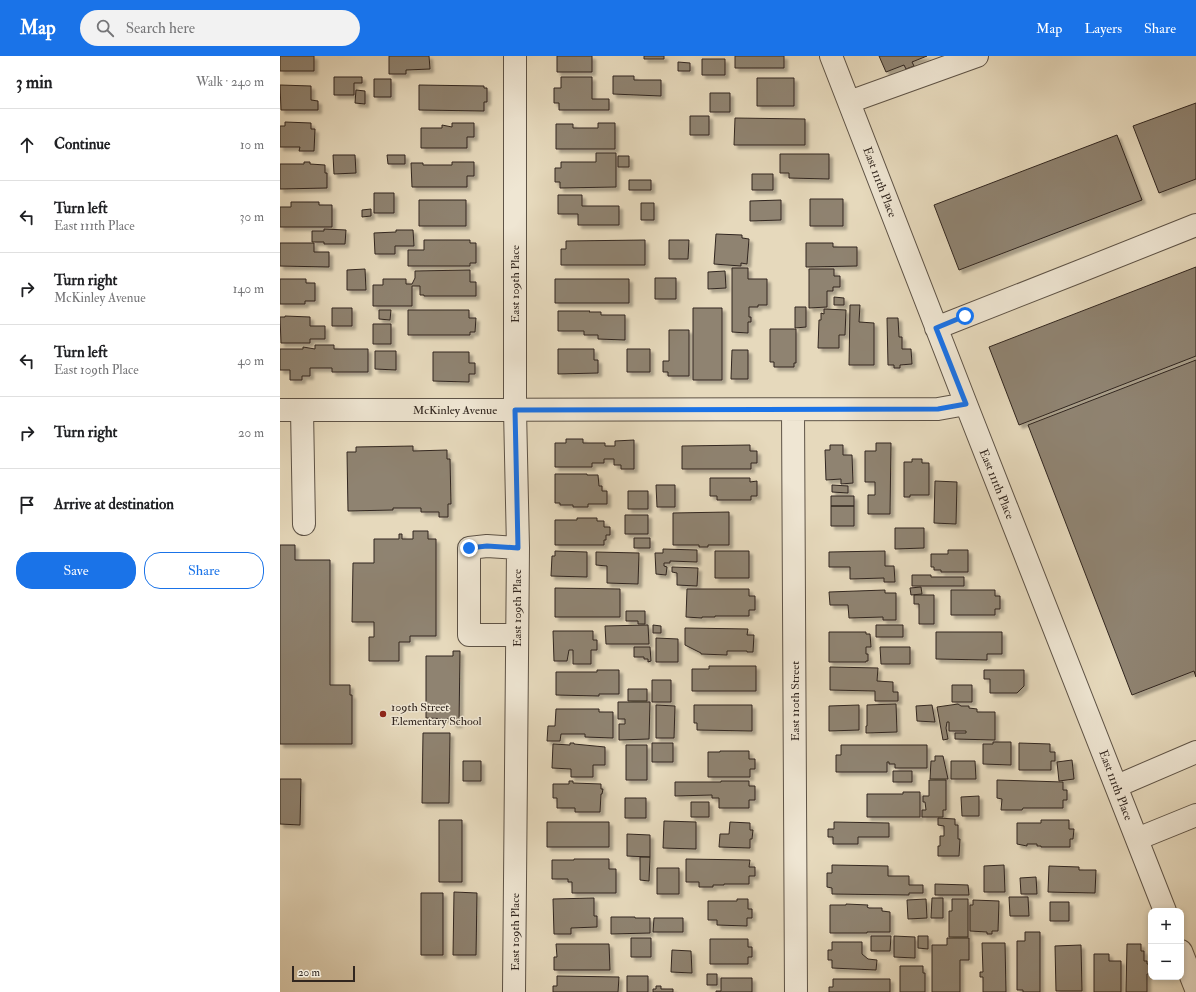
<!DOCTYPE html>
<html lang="en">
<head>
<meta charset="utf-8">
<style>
  body { margin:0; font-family:"IM FELL Double Pica",serif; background:#f2f2f2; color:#202124 }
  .controls { position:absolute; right:12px; bottom:12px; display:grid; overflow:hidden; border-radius:8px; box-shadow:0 2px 6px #0003 }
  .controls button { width:36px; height:36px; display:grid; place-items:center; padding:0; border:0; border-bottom:1px solid #e0e0e0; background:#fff; color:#202124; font:20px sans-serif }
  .scale { position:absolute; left:12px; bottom:10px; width:63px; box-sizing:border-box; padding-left:4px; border:2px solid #31261f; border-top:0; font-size:11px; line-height:14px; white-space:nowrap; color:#31261f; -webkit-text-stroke:3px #efe6d3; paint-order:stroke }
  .stop { position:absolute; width:12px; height:12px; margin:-9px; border:3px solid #1a73e8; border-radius:50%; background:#fff }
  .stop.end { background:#1a73e8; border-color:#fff; box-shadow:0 1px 4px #0008 }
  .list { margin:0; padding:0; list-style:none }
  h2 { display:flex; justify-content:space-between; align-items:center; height:52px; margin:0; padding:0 16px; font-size:17px }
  h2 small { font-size:13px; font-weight:400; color:#757577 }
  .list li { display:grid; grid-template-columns:26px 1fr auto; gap:12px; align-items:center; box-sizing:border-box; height:72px; padding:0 16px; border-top:1px solid #e0e0e0 }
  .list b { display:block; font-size:15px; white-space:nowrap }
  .list p { margin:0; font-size:13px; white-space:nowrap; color:#757577 }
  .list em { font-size:13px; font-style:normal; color:#757577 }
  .actions { display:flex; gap:8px; padding:12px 16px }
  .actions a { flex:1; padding:9px 0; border:1px solid #1a73e8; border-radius:16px; text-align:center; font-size:14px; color:#1a73e8 }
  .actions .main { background:#1a73e8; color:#fff }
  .icon { flex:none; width:22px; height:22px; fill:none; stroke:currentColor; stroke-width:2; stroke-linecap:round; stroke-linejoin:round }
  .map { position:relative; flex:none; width:916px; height:936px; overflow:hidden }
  header { display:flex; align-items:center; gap:24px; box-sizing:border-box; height:56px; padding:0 20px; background:#1a73e8; color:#fff }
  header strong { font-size:19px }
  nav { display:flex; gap:22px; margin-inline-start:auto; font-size:14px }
  .search { width:280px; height:36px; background:#f2f2f2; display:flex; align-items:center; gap:10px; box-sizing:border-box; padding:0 14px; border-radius:22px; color:#757577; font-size:15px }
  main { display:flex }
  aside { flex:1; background:#fff }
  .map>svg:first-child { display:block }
  .building { fill:#8f8371; stroke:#31261f; filter:url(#shadow) }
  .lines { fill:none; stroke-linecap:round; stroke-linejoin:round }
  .minor-casing { stroke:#5e5346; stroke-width:24 }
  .minor { stroke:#efe6d3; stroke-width:22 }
  .route { stroke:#1a73e8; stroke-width:5 }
  .poi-dot { fill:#8f2418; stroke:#efe6d3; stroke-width:1.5 }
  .labels { text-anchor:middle; stroke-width:3; stroke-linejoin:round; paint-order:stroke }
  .street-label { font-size:12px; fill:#31261f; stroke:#efe6d3 }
  .poi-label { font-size:12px; fill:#31261f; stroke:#efe6d3; text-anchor:start }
</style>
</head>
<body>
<header>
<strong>Map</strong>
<div class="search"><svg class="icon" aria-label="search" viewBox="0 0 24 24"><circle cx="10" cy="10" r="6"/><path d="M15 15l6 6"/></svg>Search here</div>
<nav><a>Map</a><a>Layers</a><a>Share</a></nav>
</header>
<main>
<aside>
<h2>3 min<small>Walk · 240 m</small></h2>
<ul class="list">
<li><svg class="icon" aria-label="ahead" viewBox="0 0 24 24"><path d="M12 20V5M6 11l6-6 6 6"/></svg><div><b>Continue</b></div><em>10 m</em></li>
<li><svg class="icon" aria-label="left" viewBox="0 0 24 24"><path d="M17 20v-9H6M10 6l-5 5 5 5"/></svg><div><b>Turn left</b><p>East 111th Place</p></div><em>30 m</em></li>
<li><svg class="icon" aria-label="right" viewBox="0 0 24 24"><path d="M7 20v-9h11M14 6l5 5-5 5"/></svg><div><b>Turn right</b><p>McKinley Avenue</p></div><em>140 m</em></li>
<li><svg class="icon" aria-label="left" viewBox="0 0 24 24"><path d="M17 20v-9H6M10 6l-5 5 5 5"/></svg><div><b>Turn left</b><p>East 109th Place</p></div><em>40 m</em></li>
<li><svg class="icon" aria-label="right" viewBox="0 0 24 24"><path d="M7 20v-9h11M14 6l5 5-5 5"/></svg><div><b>Turn right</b></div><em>20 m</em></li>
<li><svg class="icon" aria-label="arrive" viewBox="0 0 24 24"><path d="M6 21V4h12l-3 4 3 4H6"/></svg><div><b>Arrive at destination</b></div></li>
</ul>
<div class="actions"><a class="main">Save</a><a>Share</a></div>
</aside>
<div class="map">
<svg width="916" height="936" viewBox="0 0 916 936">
  <defs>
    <filter id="shadow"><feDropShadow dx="3.5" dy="3.5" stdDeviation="1" flood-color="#0004"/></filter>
  </defs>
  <rect width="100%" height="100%" fill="#e6d9bc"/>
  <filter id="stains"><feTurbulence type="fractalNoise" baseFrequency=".005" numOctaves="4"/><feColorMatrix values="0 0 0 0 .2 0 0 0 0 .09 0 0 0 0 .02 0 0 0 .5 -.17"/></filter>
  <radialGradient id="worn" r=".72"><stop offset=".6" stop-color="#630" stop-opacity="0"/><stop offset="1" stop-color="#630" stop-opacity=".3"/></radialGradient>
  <path class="building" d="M0,0H34V15H0Z
    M109,0H149L150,13L126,14V18H109Z
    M277,0H312V16H277Z
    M364,0H384V3H364Z
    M455,0H504V12H455Z
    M599,0H647L632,6L634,10L626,13L624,9L606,16Z
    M422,3H445V19H422Z
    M398,6L410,7V15H398Z
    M333,20H354V24H381V40L333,38Z
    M54,21H82V27H74V39H54Z
    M281,21H312V43H329V54H279V47H274V32H281Z
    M477,22H514V50H477Z
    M94,23H111V41H94Z
    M0,29L31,30V44L38,45V54H1Z
    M139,29L204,30V32H207V46H204V55L139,54Z
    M76,34L85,35V48L75,47Z
    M430,37H450V56H430Z
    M916,47V123L879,137L853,70Z
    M410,60H429V79H410Z
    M455,62L525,63V89H454Z
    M5,66L31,67V73H35L34,95H19L20,91H0V70H5Z
    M172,67H194V81H187V92H141V72H162V69L172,71Z
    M318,67H335V93H276V68H293V72H318Z
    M837,79L862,144L679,214L654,149Z
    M316,97H336V131L280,132V126H275V112H281V106H316Z
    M500,98H549V123L509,122V117H500Z
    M53,99H75L76,117L54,118Z
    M107,99H125V108H108Z
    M338,100H349V111H338Z
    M24,106H30V108L45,109V117H47V132L0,133V108H24Z
    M172,106H194V120H187V131H132L131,107H143V109H172Z
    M472,118H493V134H472Z
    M349,124H371V134H349Z
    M94,137H114V157H94Z
    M278,139H302V150H339V169H298V158H278Z
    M530,143H563V170H530Z
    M139,144H186V170H139Z
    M501,144V164L470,165V145Z
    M11,146H39V149H52V171H0V151H11Z
    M361,147H374V164H361Z
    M91,153V160L82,161V154Z
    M44,173L66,174L65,188H44V186H32V175H44Z
    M116,174H133L134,190H115V198H95L94,177L116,176Z
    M436,178L462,179V182L469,183L467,208L461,207V210L434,208Z
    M144,184H190V187H196V207H190V210H128V194H144Z
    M365,184V209H281V193H286V185Z
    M389,184H409L408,203H389Z
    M0,187H34V196H49V211L0,210Z
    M526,187H553V191H577V210L526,211Z
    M916,211V300L739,369L709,291Z
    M452,212H468V223H487V249H478V251H469V261H471V266H468V277L452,276Z
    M85,213L86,234H67V214Z
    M529,213H554V220H560V231H553V235H547V251L529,252Z
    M190,214V226H196V240H144V239H140V230H132V250H93V229H103V223H126V228H132L135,222V215Z
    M445,215L446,232L428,233V216Z
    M375,222H396V243H375Z
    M0,223H26V227H35V245H25V248H0Z
    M275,223H349V247H275Z
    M554,241L564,242V249H554Z
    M570,249H580L579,266L594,267V309H569Z
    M515,251H526V271L515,272Z
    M52,252H72V270H52Z
    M413,252H442V324H413Z
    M544,253L566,254L565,279H559V292H538L539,264H541V257L544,258Z
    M99,254H111L110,264L99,263Z
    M128,254H189V262H196L195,276H190V279H128Z
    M278,255H310L309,256H321V259H345V284L318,283V279H304V275H278Z
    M5,260L30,261V270H45V283H30V287H1L0,261H5Z
    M607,262H618L619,281H622V293H631L632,308L620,309V312H614V309H608Z
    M93,268H111V288H93Z
    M490,273H516V307H514V311H494V306H490Z
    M389,274H409V320H388V316H383V305H389Z
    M35,289H54V293H88V316H52V312H30V320H22V324H10V314H0V293H23V291L35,293Z
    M278,293H314V304H318V317L278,318Z
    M347,293H370V316H347Z
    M452,294H468V323H451Z
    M95,295H116V314L95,313Z
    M153,296H189V307H195V318H189V326L153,325Z
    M916,304V621L914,615L852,639L748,369Z
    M286,383H303V387H325V390H335V385L354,384V413H341V409H334V403H324V407H312V411H275V387H286Z
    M596,387H611L610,458H588V439H595V426H585V395H596Z
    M470,389V395H477V407H471V413H402V390Z
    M550,389H563V399H572L573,427L561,428V423L546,424L545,394H550Z
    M133,390V395L167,394V403H170L171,448H168V461H159V456H141V452H113V454L68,455L67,396H76V391Z
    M632,403H642V407H649V439H630V441H624V406H632Z
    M275,418H307V419H318L319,430H322V435H327V448H308V451H293V449H280V447H275Z
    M430,422H470V426L477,425V440H471V444H437V440H430Z
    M655,425L677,426L676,468L654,467Z
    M376,429H395V451H377Z
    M552,429L568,430V437L552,436Z
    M348,435H368V453H348Z
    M551,440H574V450H551Z
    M551,450H574V470H551Z
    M449,456V489H428V491H419V489H393V457Z
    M345,459H368V478H345Z
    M297,462H317V465H324V471H330V479H326V484H324V489H275V464H297Z
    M615,472H644V492L615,493Z
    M133,475H148V483H156V580H130V586H119V605H89V581H94V566H72L73,507H94V483H119V478H122V483H133Z
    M354,482H370V492H354Z
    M0,489H15V504H50V629H70V639H72V688H0Z
    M383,493L417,494V506L390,505V507H384V510L387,511L386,519L376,518L375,497H383Z
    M668,494H688V516H661V514H654V511H651V498H668Z
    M275,495L307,496V521L271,520L272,500H275Z
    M435,495H469V522H435Z
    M605,495V510H614L615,526H604V522L570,523V511H549V496Z
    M316,496L359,497L358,528L327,527V510L316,509Z
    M392,511L418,512L417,530L397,529V517L392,516Z
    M632,519H651V521H684V530H632Z
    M641,531L642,538L631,539L630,532Z
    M275,532L340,533V561H275Z
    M407,533H469V540H475V554H469V560H435V561H422V562L406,561Z
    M605,534V537H616V564H603V561L569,562L568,549H550L549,536Z
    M671,534H715V540H720V553H715V559H671Z
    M634,539H654V568H639V548H634Z
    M346,555H365V568H358V565H346Z
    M368,569L369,588H326L325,570Z
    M373,569L381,570V577H373Z
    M596,569H623V581H596Z
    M405,572L468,573L467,579H474L473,596H467V595H447V599L421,598V597L405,589Z
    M273,575H313V584H317V594H311V608H293V594H289L287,605H274Z
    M549,576H586V578H590L591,591H586V598H588V605H586V606H549Z
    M656,576H722V598H707V604L656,603Z
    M376,582L398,583V606H376Z
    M354,591H370L371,605L368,606V603H364V601H354Z
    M600,591H630V608H601Z
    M173,595H180L179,668H173V663L146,662V600H173Z
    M429,610H476V635H412V613H429Z
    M550,611L598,612L597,625L613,626V636H618V645H595V635L550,634Z
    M317,614H339V638H319V640L276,639V616H317Z
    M704,614H744V630L737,637H710V623H704Z
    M372,624H391V646H372Z
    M672,629H692V646H672Z
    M348,633H367V645H348Z
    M338,646H370L369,683L339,684V668H345V663H338Z
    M616,648L617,676L586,677V670H587V649Z
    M678,648L681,650H689V652L697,653V656H715V684L675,683V677H686V675H669V666H667L666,672L668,683L663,684L657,651Z
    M376,649L395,650L394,682H376Z
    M414,649H472V675L417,674V667H414Z
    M579,649V674L549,675V650Z
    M652,649L655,666L637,665L636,650Z
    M276,653H319V656H333V682L305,681V678H281L280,685H267L268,670H275Z
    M143,677H170L169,747H142Z
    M713,686H731V709L703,708V688H713Z
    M290,687H294V688L325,691V709H313V721H291V713L272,712L273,688L290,689Z
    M372,687H393V706H372Z
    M739,687L770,688V696H775V705H771V714H739Z
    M346,689H367V724H346Z
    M561,689H647V712H615V708H609V706H607V716H556V699H561Z
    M440,695H469V703H475V713H470V721H428V696H440Z
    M655,700H663L668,723H650L651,705H655Z
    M792,704L794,723L779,725L777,706Z
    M183,705H201V725H183Z
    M671,705H695L696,723H671Z
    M613,715H632V726H613Z
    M0,723H21L20,769L0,768Z
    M649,724H666V754H663V761H642V754H646L645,746H643V740H649Z
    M717,724L783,726V734H787V744H783V752H743L742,754H721L722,743L717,742Z
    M289,725H293V727L321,728V733H323L322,738H321L320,756H295V752H277V742H273V728H289Z
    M441,725H469V730H475V744H469V752H439V742H432V739L395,740V726H441Z
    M623,736H640V761H587V738H623Z
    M699,740V760H682L681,741Z
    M345,742H366V762H345Z
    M411,746H429V761H411Z
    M658,762L675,763V769H678V783H680L679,800H658V790H660V780H664V770L658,769Z
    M159,764H182V826H159Z
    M761,764H789V773H794L793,783H790V791H761V790H757V788H747V790L737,788V767H761Z
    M384,765L416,766V793L383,792Z
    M267,766H329V791H267Z
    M450,766L470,767V774H473L472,783H470V792L439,791L440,778H449Z
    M554,766L609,767V781H578V788H553V781H548V773H554Z
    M347,778L370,779V801L347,800Z
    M360,801H370L369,825L360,824Z
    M294,803H329V813H336V837H292V826H288V823H272V804H294Z
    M406,803L470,804L469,811H475V820H469V828H444V829H433V831H419V826H406Z
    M552,809L608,810V820H629V829H643V837H629V839L552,838V832L547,831V817H552Z
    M724,809L725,836H704V810Z
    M769,810L799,811V814H816L815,837L768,836Z
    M377,812H399V838H377Z
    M756,821L757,838H741L740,822Z
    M655,828L688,829L689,839H655Z
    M174,836L197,837L196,899H173Z
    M141,837H163V899H141Z
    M729,841H748L749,860H730Z
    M314,842V860H317V871L291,872V878H274L273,843Z
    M652,842H663V862H651Z
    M457,843H468V853H472V862H467V870L437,869V864H428V845H457Z
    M646,843L647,862L628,863L627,844Z
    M672,843H688V881H669V855H672Z
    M693,844L719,845L718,875H712V878H707V876L690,875V849H693Z
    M770,846H789V865H770Z
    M566,848L588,849L587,851L589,852H602V855L610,856V876H587V877H550V849H566Z
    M331,861H355V862H370V877L331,878Z
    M374,862H403V876H373Z
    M745,876H760V936H743V934H737V885H745Z
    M591,880H611L610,895H591Z
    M614,880L635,881V902L614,901Z
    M638,880H648V893L638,892Z
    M351,882H371V901H351Z
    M667,882H689V904H680V936H652V889H667Z
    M430,883H468V891H472V901H468V908H430Z
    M552,886H582V898L588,903L597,904L596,914L552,912V904H548V894H552Z
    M702,887H725L726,936H703V921H700V916H703Z
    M276,888H329L330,914H274V901H277Z
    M847,888H861V895H864V905H867V908H871V918H867V936H846Z
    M801,889L802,935H776L775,890Z
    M392,894L411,895L412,917L391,916Z
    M814,898H829V905H841V936H814Z
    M620,910H643V917H645V936H620Z
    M427,918H437V929H427Z
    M277,920L339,921L338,936H273V930H277Z
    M347,920H368V936H347Z
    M441,922H472V936H436V935H441Z
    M553,923H610V936H549V931H553Z
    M376,930H381V933H393V936H373V933H376Z"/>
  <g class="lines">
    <defs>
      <path id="minor" d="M551,0L686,348L885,855
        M569,46L697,0
        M656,272L798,216L916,169
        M0,354L658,353L686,348
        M22,354L24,468
        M513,354L516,936
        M237,579H189V492L207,490L238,492
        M837,730L916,696
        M857,783L916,759
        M901,895L916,933
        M234,936L238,492L235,354V0"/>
    </defs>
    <use href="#minor" class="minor-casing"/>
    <use href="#minor" class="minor"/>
  </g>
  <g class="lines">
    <path class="route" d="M189,492L207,490L238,492L235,354L658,353L686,348L656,272L685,260"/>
  </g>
  <circle class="poi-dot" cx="103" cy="658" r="4"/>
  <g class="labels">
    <g class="street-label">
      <text transform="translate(600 126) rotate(69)" y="4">East 111th Place</text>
      <text transform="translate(235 228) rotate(-90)" y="4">East 109th Place</text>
      <text x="175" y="358">McKinley Avenue</text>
      <text transform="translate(717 428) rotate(68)" y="4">East 111th Place</text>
      <text transform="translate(237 552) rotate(-90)" y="4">East 109th Place</text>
      <text transform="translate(515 645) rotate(-90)" y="4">East 110th Street</text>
      <text transform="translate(836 729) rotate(69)" y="4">East 111th Place</text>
      <text transform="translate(235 876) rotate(-90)" y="4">East 109th Place</text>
    </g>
    <g class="poi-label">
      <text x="111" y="655">109th Street<tspan x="111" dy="14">Elementary School</tspan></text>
    </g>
  </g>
  <rect width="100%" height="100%" filter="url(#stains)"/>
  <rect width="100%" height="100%" fill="url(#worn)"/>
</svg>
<div class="controls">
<button>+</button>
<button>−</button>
</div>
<div class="scale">20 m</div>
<div class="stop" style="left:685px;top:260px"></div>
<div class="stop end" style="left:189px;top:492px"></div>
</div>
</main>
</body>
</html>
